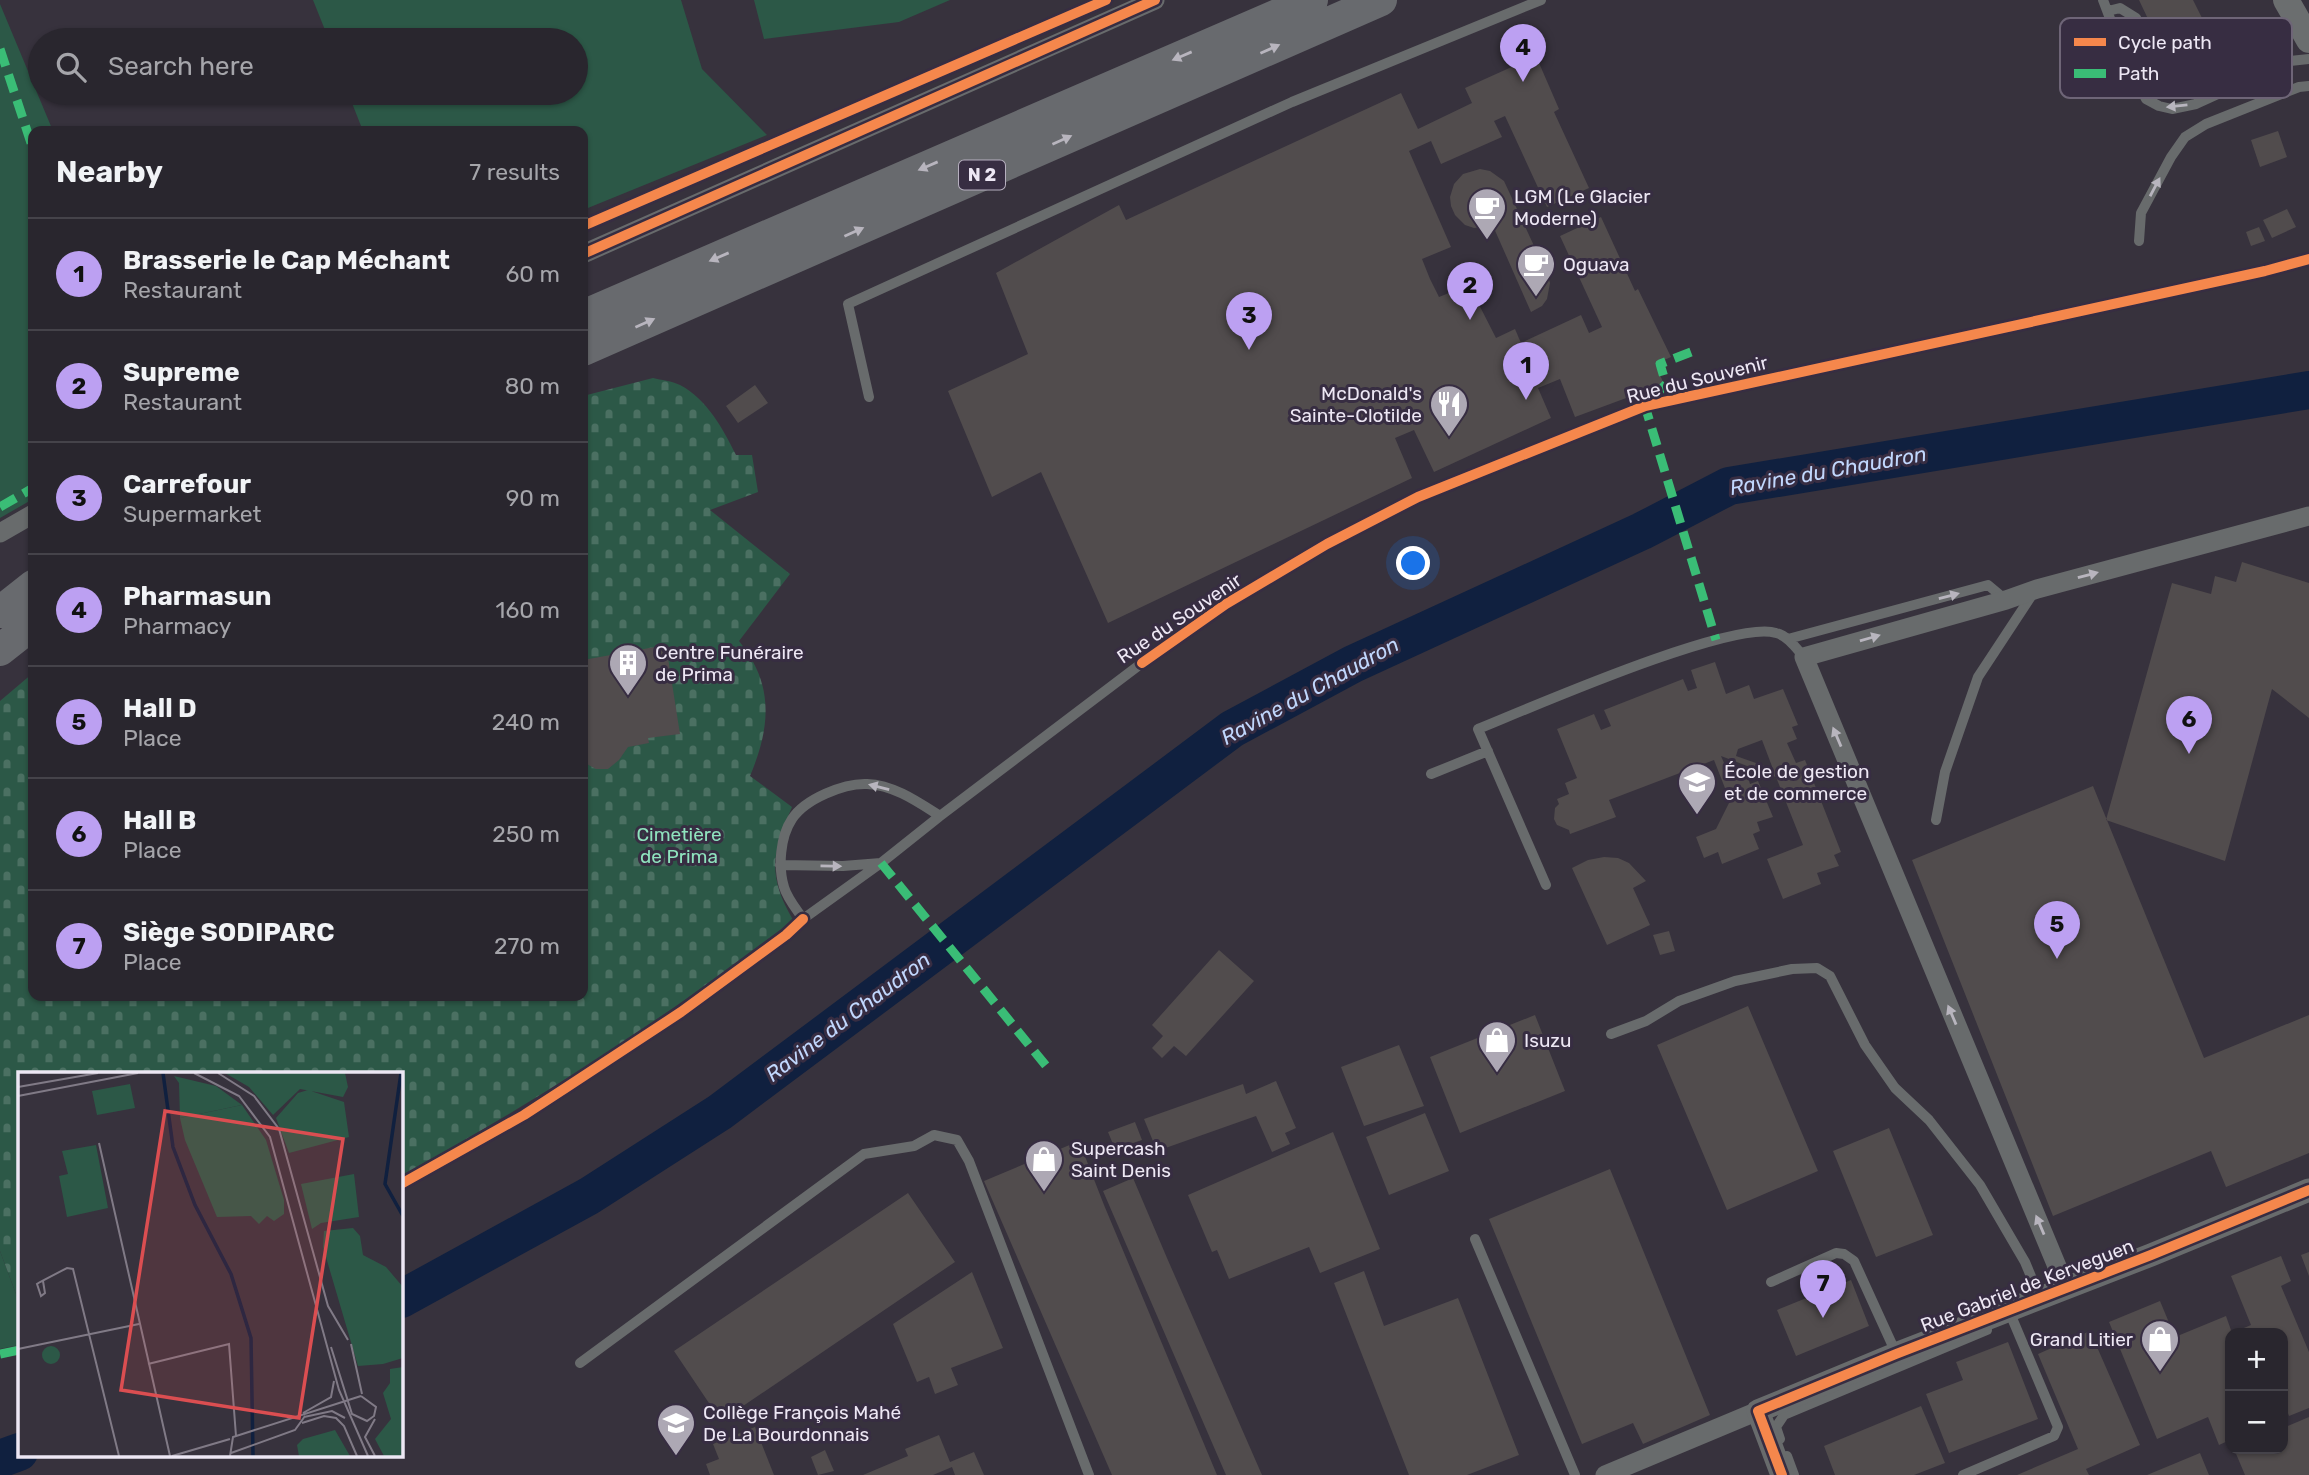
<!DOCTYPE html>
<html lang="en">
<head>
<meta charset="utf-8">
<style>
  body { margin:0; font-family:Rubik,sans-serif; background:#312e36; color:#f1f3f6 }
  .controls { position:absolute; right:21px; bottom:21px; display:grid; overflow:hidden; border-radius:14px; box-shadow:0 2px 5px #0004 }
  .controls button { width:63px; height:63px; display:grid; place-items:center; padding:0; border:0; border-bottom:2px solid #45434a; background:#29262e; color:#f1f3f6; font:35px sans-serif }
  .you { position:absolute; left:1414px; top:564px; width:24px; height:24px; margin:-18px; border:5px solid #fff; border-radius:50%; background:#1a73e8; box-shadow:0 0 0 10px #1a73e833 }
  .badge { display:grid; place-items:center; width:46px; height:46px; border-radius:50%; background:#bca0f2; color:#111; font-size:23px; font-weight:700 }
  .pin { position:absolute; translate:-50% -58px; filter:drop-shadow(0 2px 4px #0008) }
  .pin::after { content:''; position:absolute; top:37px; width:24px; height:21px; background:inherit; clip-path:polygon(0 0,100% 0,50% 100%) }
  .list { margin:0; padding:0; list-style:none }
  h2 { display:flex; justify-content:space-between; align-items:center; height:91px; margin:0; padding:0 28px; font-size:30px }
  h2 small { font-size:23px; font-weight:400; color:#a5a5aa }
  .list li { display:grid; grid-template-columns:46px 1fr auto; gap:21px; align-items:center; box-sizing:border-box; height:112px; padding:0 28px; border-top:2px solid #45434a }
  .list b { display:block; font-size:26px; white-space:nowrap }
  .list p { margin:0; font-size:23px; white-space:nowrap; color:#a5a5aa }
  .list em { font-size:23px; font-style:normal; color:#a5a5aa }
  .icon { flex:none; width:38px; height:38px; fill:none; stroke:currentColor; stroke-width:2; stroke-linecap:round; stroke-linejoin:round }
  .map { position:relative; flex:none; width:2309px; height:1475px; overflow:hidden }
  .search { position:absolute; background:#29262e; box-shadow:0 2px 5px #0004; left:28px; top:28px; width:560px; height:77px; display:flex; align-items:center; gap:18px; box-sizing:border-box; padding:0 24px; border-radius:38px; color:#a5a5aa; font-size:26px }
  .panel { position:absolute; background:#29262e; box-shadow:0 2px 5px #0004; left:28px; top:126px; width:560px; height:875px; border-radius:14px }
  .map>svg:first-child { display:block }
  .green { fill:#2c5847 }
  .cemetery { fill:url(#cemetery-stones) }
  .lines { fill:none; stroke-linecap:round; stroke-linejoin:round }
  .river { stroke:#10203f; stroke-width:38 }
  .building { fill:#514c4d; fill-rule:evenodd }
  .service { stroke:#686b6c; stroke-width:10 }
  .minor { stroke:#686b6c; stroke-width:19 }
  .tertiary { stroke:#686b6c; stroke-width:23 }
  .secondary { stroke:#6b6e6f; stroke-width:26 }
  .trunk { stroke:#686a6e; stroke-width:32 }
  .quiet { stroke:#3abd76; stroke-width:9; stroke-dasharray:18 9; stroke-linecap:butt }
  .cycleway-casing { stroke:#372d42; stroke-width:15 }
  .cycleway { stroke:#f5874c; stroke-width:10 }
  .oneway { fill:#b8b5be }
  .labels { text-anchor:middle; stroke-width:6; stroke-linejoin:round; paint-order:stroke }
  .shield { fill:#372d42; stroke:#b6afbf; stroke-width:2 }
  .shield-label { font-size:18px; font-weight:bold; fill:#ede7f4 }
  .poi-label { font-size:19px; fill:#ede7f4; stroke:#372d42; text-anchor:start }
  .street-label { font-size:19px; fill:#ede7f4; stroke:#372d42 }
  .park-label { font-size:19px; fill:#8fe3be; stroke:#372d42 }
  .water-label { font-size:21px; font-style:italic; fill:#c1d7fd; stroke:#372d42 }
  .inset-river { fill:none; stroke:#10203f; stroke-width:3.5 }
  .inset-road { fill:none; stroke:#807a86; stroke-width:2 }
  .view { fill:#db4e51; fill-opacity:0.15; stroke:#db4e51; stroke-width:3.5 }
  .inset-edge { fill:none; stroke:#ede7f4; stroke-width:3.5 }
  .key { fill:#372d42; stroke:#6e6577; stroke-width:2 }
  .key-label { font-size:19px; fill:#ede7f4 }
</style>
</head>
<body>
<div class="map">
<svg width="2309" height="1475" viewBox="0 0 2309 1475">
  <defs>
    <pattern id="cemetery-stones" width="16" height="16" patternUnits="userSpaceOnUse" patternTransform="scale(1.75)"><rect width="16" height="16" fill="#2c5847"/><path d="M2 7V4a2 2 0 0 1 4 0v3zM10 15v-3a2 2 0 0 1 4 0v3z" fill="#4b7062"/></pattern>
  </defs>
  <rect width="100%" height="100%" fill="#37323d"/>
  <path class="green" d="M313,0H681L702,69L767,135L583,210V131H363L348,93H576V40H329Z
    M754,0H950L899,22L764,39Z
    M0,4L53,131H33V499L0,518Z
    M0,1251L19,1302V1345L0,1349Z"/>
  <path class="cemetery" d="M653,378C661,380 672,381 680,385C707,399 723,429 736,455H752L758,492L710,510L790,574L739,641C774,684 771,726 750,776L792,807C772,853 767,875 793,920C670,1016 537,1101 401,1176V1074H19V1302L0,1251V701L33,673V996H583V396Z"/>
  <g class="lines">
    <path class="river" d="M401,1299L589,1196L720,1112L1232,729L1353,664L1642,531L1729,486L2309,390
      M0,1459L19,1452"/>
  </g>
  <path class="building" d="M2139,0H2193L2222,58L2177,80Z
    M1536,56L1559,109L1554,112L1589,188L1547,207L1505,116L1494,121L1502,137L1441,164L1431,141L1409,151L1451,247L1422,259L1430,279L1439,297L1469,285L1496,338L1515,329L1521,343L1581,315L1589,333L1602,327L1560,236L1601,217L1635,291L1638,289L1671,357L1655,364L1664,384L1575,417L1560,379L1538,388L1551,418L1434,472L1414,430L1395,438L1412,478L1108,623L1041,472L992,497L948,391L1028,354L996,273L1119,205L1126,220L1401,93L1418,129L1472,103L1465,88Z
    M2278,131L2287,157L2260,167L2251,140Z
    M1480,169L1490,171L1504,181L1548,276L1550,283L1547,299L1542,306L1531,312L1493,226L1474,228L1465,225L1455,215L1451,206L1450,197L1454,184L1463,174Z
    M2287,209L2296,227L2272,238L2263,220Z
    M2259,227L2265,241L2251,246L2246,232Z
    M755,385L768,403L738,423L726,406Z
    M2242,562L2309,583V718L2272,689L2225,861L2106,820L2172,583L2211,594L2215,576L2236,582Z
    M666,645L680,734L648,738L649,743L628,747L619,760L608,769H596L583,762V660Z
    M1715,662L1726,694L1749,685L1754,699L1783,689L1798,725L1792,727L1797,739L1787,743L1796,763L1805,760L1841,852L1834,855L1839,866L1817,873L1821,884L1783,899L1767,859L1803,845L1776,777L1721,756L1730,777L1746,771L1750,784L1758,781L1773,817L1757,822L1760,831L1753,834L1759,849L1722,864L1718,852L1704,858L1696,837L1716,829L1730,801L1714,760L1609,800L1616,817L1570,834L1569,830L1557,825L1554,819L1555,808L1559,804L1557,799L1569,794L1565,783L1577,778L1557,729L1594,714L1601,730L1611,726L1604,710L1683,679L1688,691L1697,688L1691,670ZM1762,740L1773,769L1736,756L1738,749Z
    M2093,786L2204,1058L2309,1015V1153L2226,1187L2211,1151L2053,1216L1912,860Z
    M1604,857L1618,858L1629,863L1646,881L1633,888L1650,925L1607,945L1572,868L1588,860Z
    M1669,931L1675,951L1660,955L1653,935Z
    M1219,950L1254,981L1186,1056L1174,1046L1162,1058L1152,1048L1163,1036L1152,1025Z
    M1748,1006L1818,1171L1727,1210L1657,1045Z
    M1535,1015L1565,1091L1460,1133L1430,1057Z
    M1399,1045L1424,1106L1364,1126L1341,1067Z
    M1276,1081L1296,1128L1285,1133L1290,1144L1272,1152L1256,1116L1157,1151L1144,1119L1243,1084L1246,1094Z
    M1425,1113L1449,1171L1389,1195L1366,1137Z
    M1135,1122L1142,1140L1115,1149L1108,1132Z
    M1889,1128L1933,1235L1876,1257L1833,1151Z
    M1333,1132L1380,1249L1320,1273L1309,1247L1229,1279L1217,1250L1212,1252L1188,1195Z
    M1079,1141L1104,1205L1217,1475H1112L984,1181Z
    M1610,1169L1710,1415L1643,1444L1633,1423L1582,1444L1489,1219Z
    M1133,1178L1167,1258L1262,1475H1226L1103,1191Z
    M908,1193L955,1262L721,1421L674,1351Z
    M2309,1252V1276L2301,1255Z
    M2281,1256L2291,1281L2281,1286L2309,1352V1408L2289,1416L2283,1400V1333H2232L2251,1325L2231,1276Z
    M1364,1271L1384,1326L1458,1298L1519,1455L1467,1475H1409L1334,1283Z
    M972,1272L1003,1348L951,1368L958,1385L935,1394L929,1377L917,1382L893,1324Z
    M1851,1280L1869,1326L1796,1356L1777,1310Z
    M2160,1301L2175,1337L2226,1316L2232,1333H2230V1440L2219,1445L2208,1417L2157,1439L2109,1322Z
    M2090,1331L2140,1445L2086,1469L2089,1475H2017L2078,1449L2038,1354Z
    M2008,1342L2038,1419L1949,1453L1926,1394L1963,1380L1956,1362Z
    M1921,1406L1945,1463L1914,1475H1835L1824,1446Z
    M2309,1417V1475H2245L2234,1449H2283V1428Z
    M755,1427L774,1475H710L706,1464L719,1459L713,1444Z
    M939,1435L950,1462L974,1452L984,1475H955L952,1467L933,1475H863L908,1456L905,1449Z
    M825,1450L834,1471L818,1475L811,1457Z
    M2200,1453L2209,1475H2147Z"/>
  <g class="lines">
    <path class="service" d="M2103,0L2125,58L2146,99L2159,106L2172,109L2196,104L2290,61L2309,59
      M2108,11L2120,8L2136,18L2168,83L2174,87H2182L2229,63L2230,57L2216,27
      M2139,241L2141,213L2171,157L2185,137L2206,124L2299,87L2309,86
      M869,397L848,304L1292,102L1541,0
      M1788,639L1988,585L2006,600
      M1431,774L1488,751
      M940,816C918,802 894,785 867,784C844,783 805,799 792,819C780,837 778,867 784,887C787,898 797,910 803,919L881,863L940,816L1142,663L1226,604L1327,544L1418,497L1645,406L2265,271L2309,259
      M1936,820L1945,772L1978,677L2034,592
      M780,865L843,866L881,863
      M1546,885L1478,729C1530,708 1733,619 1776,633C1788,636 1796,648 1804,657
      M1611,1034L1646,1021L1679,1001L1735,981L1792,969L1817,968L1830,976L1865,1045L1895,1088L1929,1120L1980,1185L2025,1262L2040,1298
      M1475,1239L1575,1475
      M1771,1282L1836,1253L1844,1254L1854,1261L1896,1353
      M580,1363L864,1154L914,1146L934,1135L957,1140L969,1161L1089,1475
      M1780,1439L1776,1427L1784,1415L1987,1330
      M1787,1456L1794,1475
      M1963,1475L2054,1436L2058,1427L2009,1311"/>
    <path class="minor" d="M583,254L1155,0
      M0,533L33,514
      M2066,1288L1804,657L2006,600L2037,589L2309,516
      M1605,1475L1758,1411"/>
    <path class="tertiary" d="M1782,1475L1758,1411L1896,1354L2151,1255L2309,1190"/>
    <path class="secondary" d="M2286,0L2309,40"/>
    <path class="trunk" d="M583,316L1312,0
      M583,350L1381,0
      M0,612L33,586
      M0,650L33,624"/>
    <path class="quiet" d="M0,49L33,149
      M1691,352L1660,364L1666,384L1645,406L1716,640
      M0,507L33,488
      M881,863L1047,1067
      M0,1354L19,1350"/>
    <defs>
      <path id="cycleway" d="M583,226L1106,0
        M583,254L1155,0
        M1142,663L1226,604L1327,544L1418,497L1645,406L2265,271L2309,259
        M401,1184L524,1115L567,1087L681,1012L786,935L803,919
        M1782,1475L1758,1411L1896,1354L2151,1255L2309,1190"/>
    </defs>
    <use href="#cycleway" class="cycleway-casing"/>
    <use href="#cycleway" class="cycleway"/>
  </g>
  <defs><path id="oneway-solid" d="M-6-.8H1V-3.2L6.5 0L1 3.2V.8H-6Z" transform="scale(1.75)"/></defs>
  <g class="oneway">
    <use href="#oneway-solid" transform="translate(1270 49) rotate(-24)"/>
    <use href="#oneway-solid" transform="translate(1182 56) rotate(157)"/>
    <use href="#oneway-solid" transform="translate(2177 106) rotate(174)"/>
    <use href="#oneway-solid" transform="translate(1062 140) rotate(-24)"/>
    <use href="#oneway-solid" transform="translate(928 166) rotate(157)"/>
    <use href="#oneway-solid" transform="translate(2155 187) rotate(-62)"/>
    <use href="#oneway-solid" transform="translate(854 232) rotate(-24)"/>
    <use href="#oneway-solid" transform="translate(719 257) rotate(157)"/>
    <use href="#oneway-solid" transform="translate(645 323) rotate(-24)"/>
    <use href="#oneway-solid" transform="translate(2088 575) rotate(-15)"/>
    <use href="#oneway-solid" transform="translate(1949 596) rotate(-15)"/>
    <use href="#oneway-solid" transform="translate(1870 638) rotate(-16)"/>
    <use href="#oneway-solid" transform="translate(1837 737) rotate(-113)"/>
    <use href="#oneway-solid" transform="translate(879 787) rotate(-166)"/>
    <use href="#oneway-solid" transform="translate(831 866) rotate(1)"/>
    <use href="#oneway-solid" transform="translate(1952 1015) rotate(-113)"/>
    <use href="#oneway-solid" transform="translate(2040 1225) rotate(-113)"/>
  </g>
  <defs>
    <symbol id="cafe-pin" viewBox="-11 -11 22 30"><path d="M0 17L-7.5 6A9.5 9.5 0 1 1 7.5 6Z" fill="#ada8b4" stroke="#372d42"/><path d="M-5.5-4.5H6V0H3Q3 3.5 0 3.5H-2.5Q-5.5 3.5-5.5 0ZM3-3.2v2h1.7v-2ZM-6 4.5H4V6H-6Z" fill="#fff"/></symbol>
    <symbol id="restaurant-pin" viewBox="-11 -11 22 30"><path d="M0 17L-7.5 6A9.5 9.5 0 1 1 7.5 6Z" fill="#ada8b4" stroke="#372d42"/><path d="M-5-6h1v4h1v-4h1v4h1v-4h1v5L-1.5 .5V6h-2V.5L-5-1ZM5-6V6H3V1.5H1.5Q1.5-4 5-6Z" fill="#fff"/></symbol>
    <symbol id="building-pin" viewBox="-11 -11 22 30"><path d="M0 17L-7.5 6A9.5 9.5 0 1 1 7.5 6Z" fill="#ada8b4" stroke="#372d42"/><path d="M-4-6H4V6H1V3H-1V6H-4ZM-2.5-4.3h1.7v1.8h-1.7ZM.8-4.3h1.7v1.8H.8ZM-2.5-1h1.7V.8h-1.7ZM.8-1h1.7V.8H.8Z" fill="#fff"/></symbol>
    <symbol id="university-pin" viewBox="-11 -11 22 30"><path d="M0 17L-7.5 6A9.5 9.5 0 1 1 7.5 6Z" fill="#ada8b4" stroke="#372d42"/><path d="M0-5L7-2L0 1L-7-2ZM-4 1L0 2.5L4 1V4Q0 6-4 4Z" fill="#fff"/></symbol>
    <symbol id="shop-pin" viewBox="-11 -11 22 30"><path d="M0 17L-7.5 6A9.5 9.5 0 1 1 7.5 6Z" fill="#ada8b4" stroke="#372d42"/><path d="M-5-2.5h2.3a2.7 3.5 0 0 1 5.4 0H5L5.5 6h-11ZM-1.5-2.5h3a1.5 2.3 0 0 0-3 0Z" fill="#fff"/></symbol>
    <symbol id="school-pin" viewBox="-11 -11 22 30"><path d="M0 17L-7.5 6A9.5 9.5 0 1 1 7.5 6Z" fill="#ada8b4" stroke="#372d42"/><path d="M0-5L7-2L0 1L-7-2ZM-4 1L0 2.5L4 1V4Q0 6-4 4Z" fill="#fff"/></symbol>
  </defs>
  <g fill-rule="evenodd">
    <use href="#cafe-pin" x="1465" y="185" width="44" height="60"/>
    <use href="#cafe-pin" x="1514" y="242" width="44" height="60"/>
    <use href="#restaurant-pin" x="1427" y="382" width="44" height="60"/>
    <use href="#building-pin" x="606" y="641" width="44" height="60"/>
    <use href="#university-pin" x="1675" y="760" width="44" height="60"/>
    <use href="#shop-pin" x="1475" y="1018" width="44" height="60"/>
    <use href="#shop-pin" x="1022" y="1137" width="44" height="60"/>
    <use href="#shop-pin" x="2138" y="1317" width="44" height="60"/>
    <use href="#school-pin" x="654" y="1401" width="44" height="60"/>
  </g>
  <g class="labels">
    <rect class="shield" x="959" y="160.5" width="46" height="29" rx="5"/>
    <g class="shield-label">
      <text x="982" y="181">N 2</text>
    </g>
    <g class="poi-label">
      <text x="1514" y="203">LGM (Le Glacier<tspan x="1514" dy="22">Moderne)</tspan></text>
      <text x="1563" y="271">Oguava</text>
      <text x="1422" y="400" text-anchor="end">McDonald's<tspan x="1422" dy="22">Sainte-Clotilde</tspan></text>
      <text x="655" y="659">Centre Funéraire<tspan x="655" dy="22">de Prima</tspan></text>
      <text x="1724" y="778">École de gestion<tspan x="1724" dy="22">et de commerce</tspan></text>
      <text x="1524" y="1047">Isuzu</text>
      <text x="1071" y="1155">Supercash<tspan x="1071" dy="22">Saint Denis</tspan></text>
      <text x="2133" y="1346" text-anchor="end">Grand Litier</text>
      <text x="703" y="1419">Collège François Mahé<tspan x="703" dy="22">De La Bourdonnais</tspan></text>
    </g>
    <g class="street-label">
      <text transform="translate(1697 379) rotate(-14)" y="7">Rue du Souvenir</text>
      <text transform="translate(1179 618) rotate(-34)" y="7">Rue du Souvenir</text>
      <text transform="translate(2027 1285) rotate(-21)" y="7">Rue Gabriel de Kerveguen</text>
    </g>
    <g class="park-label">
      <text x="679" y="841">Cimetière<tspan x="679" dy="22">de Prima</tspan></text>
    </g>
    <g class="water-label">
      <text transform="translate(1828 471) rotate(-10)" y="7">Ravine du Chaudron</text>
      <text transform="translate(1310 691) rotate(-29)" y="7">Ravine du Chaudron</text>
      <text transform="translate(848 1017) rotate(-37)" y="7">Ravine du Chaudron</text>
    </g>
  </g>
  <g transform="translate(18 1072)">
    <rect width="385" height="385" fill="#37323d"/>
    <path d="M207,1H327L330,15L325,25L282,17L255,43L231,15ZM156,4L198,14L224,33L162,46L161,11ZM112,12L117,36L79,43L74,19ZM290,18L326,30L331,65L271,81L258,46L280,21ZM78,73L90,136L49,145L41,104L50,102L44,79ZM336,102L341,145L303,151L294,157L283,112ZM335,156L342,164L345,183L368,195L385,215V286L365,292L340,294L305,175L306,159ZM24 283a9 9 0 1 1 18 0a9 9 0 1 1-18 0ZM317,358L332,384H281L279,373L285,367Z" fill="#2c5847"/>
    <path d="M385,295V384H366L357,367L373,347L365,321L372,311V297Z" fill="#2c5847"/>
    <path d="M224,33L248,68L266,128V142L256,149L249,144L241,152L233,144L199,145L167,68L162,46Z" fill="#2c5847"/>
    <path class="inset-river" d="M145,1L155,75L177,133L213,202L233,266L235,384M383,1L367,112L385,144"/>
    <path class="inset-road" d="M176,1L221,24L252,65L321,318L350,384M200,1L236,24L261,57L310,234L330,268M0,15L80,1M0,24L120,1M81,71L152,384M25,209L27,221L23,224L19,212L22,210L49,196L55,197L101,384M333,272L344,322M313,275L334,342L349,349L356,344L358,335L343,324M0,277L121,252M130,292L211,272L218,364M285,341L313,325L316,309M286,345L314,339L327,346M284,351L306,344L318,346L326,354L339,384M213,381L277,358L287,344M154,384L212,367M212,384L215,365L343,324M357,384L347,365L357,347"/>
    <path class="view" d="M147,39L325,67L281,346L103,318Z"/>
    <rect width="385" height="385" class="inset-edge"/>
  </g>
  <rect x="2060" y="18" width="232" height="80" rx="10" class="key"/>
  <rect x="2074" y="38" width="32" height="8" fill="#f5874c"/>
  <rect x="2074" y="69" width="32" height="9" fill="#3abd76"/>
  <g class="key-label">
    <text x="2118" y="49">Cycle path</text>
    <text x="2118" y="80">Path</text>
  </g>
</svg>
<div class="controls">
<button>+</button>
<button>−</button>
</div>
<div class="you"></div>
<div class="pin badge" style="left:1526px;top:400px">1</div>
<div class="pin badge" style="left:1470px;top:320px">2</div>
<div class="pin badge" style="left:1249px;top:350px">3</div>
<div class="pin badge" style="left:1523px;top:82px">4</div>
<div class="pin badge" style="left:2057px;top:959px">5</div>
<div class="pin badge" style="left:2189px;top:754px">6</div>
<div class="pin badge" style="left:1823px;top:1318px">7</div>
<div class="search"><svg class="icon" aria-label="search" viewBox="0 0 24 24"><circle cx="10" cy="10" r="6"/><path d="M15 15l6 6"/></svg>Search here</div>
<section class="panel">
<h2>Nearby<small>7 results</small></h2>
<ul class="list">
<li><span class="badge">1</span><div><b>Brasserie le Cap Méchant</b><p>Restaurant</p></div><em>60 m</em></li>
<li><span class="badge">2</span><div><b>Supreme</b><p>Restaurant</p></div><em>80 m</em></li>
<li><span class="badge">3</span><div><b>Carrefour</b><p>Supermarket</p></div><em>90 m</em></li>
<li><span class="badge">4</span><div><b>Pharmasun</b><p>Pharmacy</p></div><em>160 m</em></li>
<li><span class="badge">5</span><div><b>Hall D</b><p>Place</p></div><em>240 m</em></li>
<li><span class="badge">6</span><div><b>Hall B</b><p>Place</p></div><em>250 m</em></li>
<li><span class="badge">7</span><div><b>Siège SODIPARC</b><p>Place</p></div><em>270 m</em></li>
</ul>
</section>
</div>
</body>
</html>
